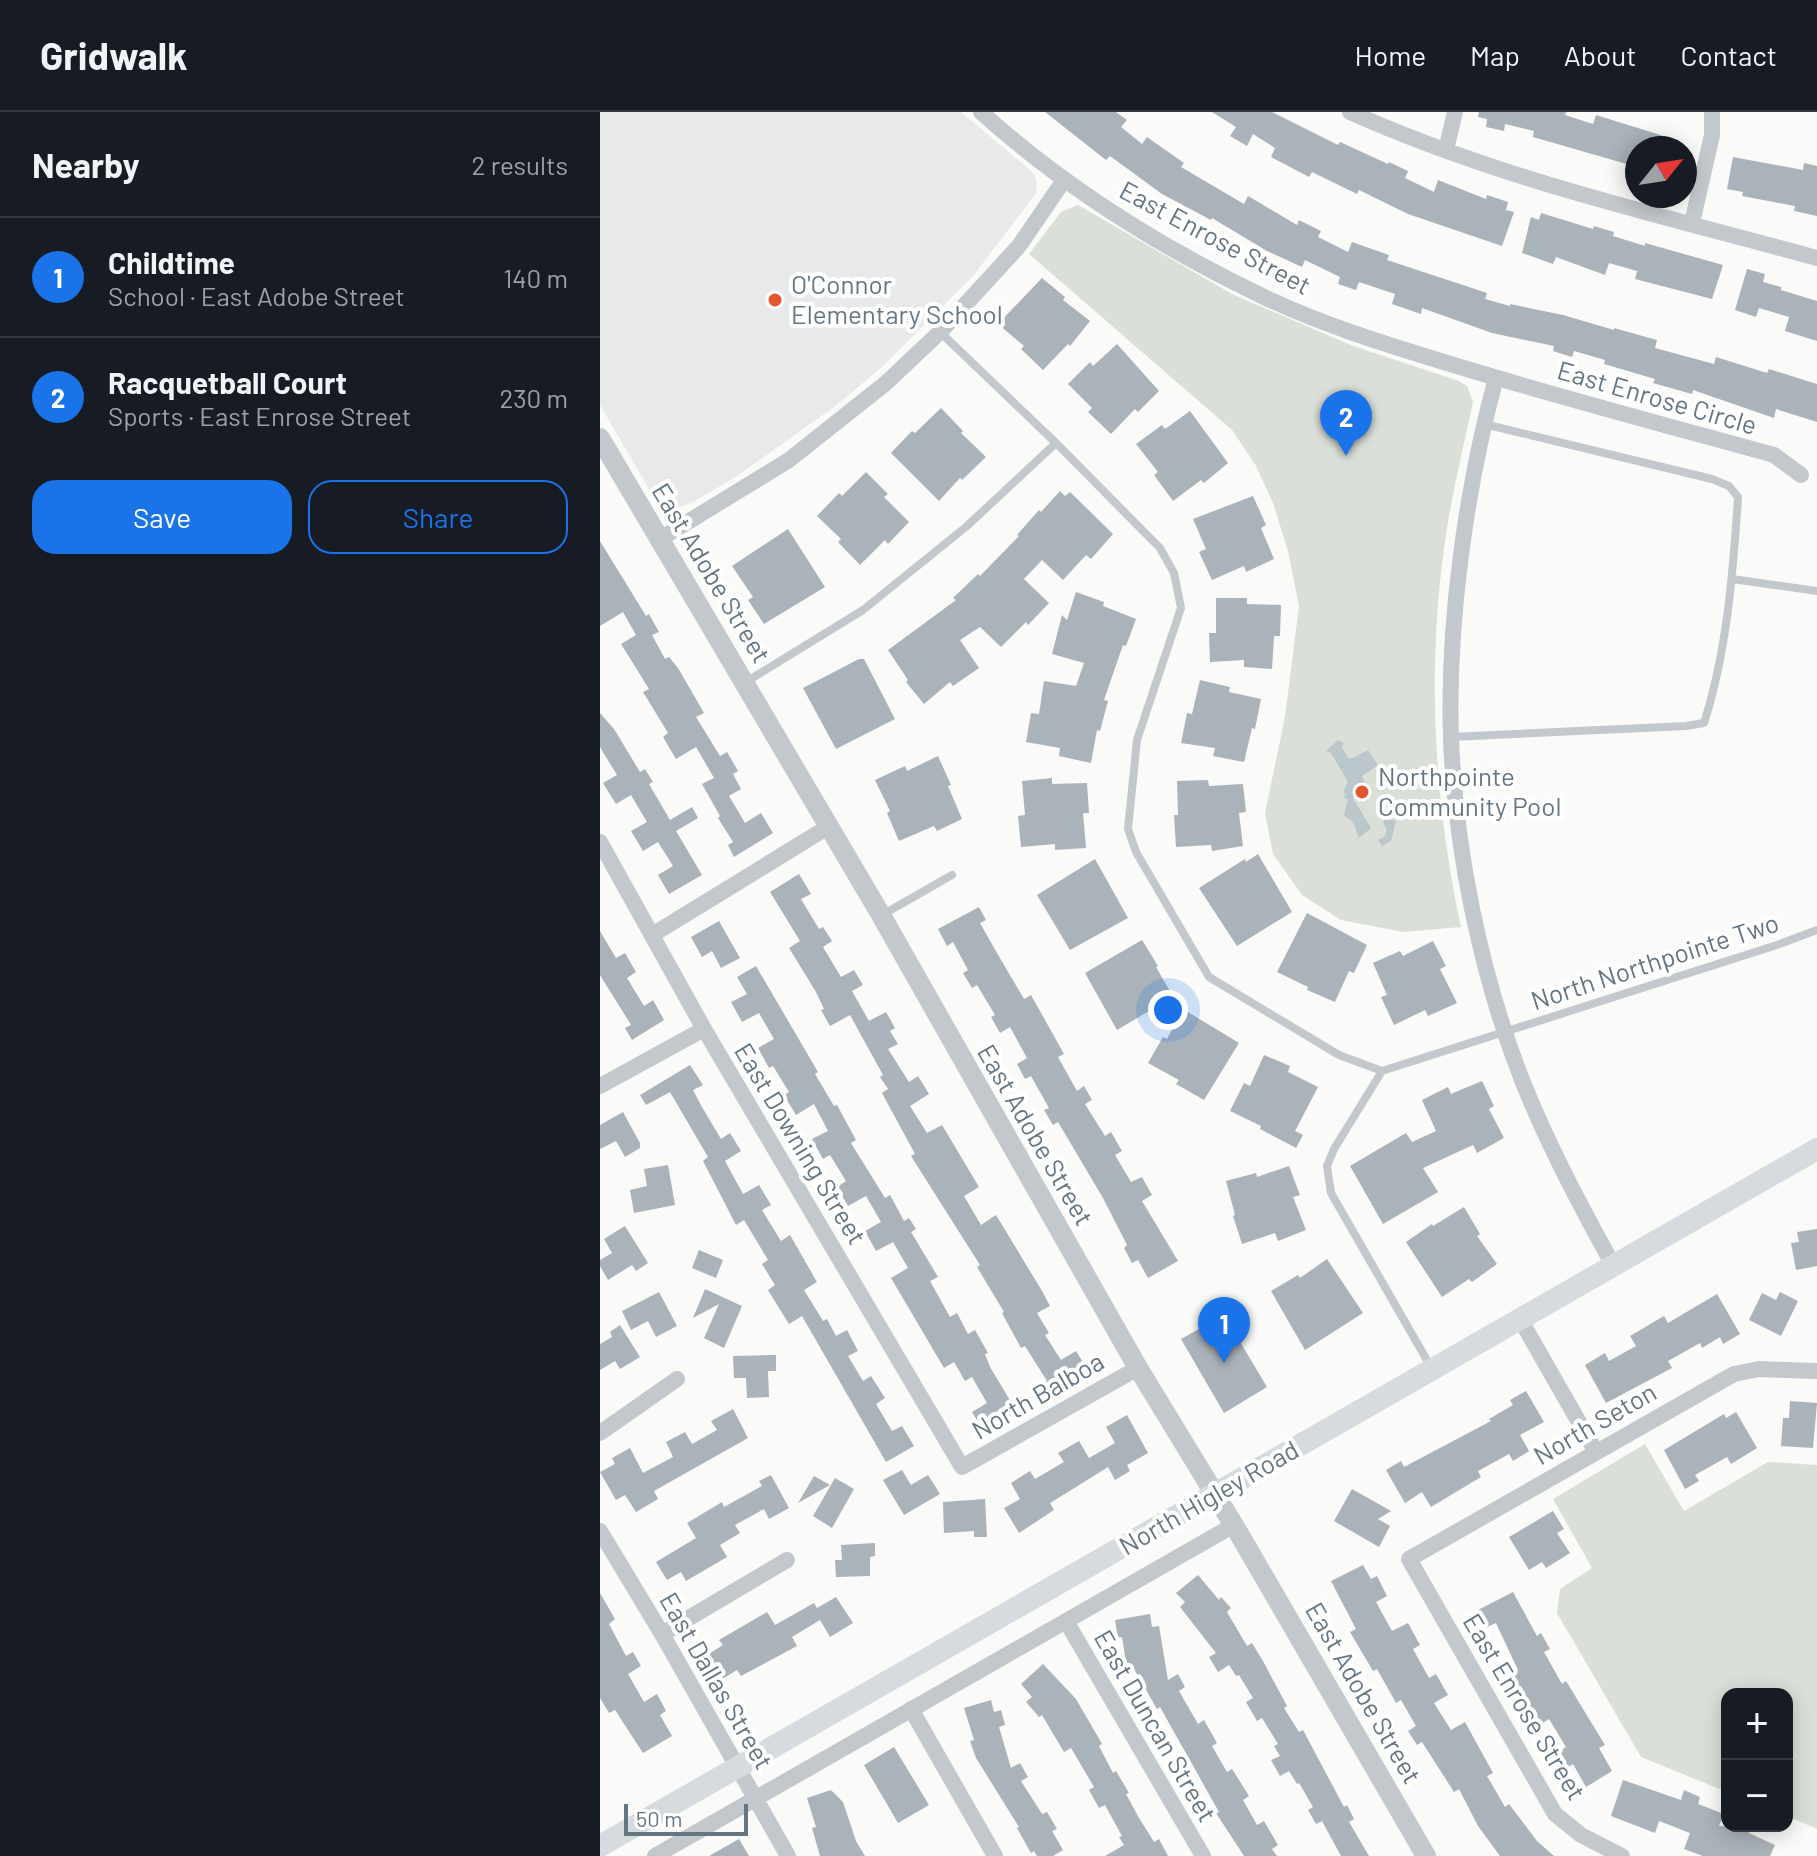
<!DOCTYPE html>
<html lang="en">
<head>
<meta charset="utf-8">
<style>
  body { margin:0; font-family:Barlow,sans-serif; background:#20242c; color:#f1f3f6 }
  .controls { position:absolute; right:24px; bottom:24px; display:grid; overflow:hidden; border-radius:16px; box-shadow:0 4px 20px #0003 }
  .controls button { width:72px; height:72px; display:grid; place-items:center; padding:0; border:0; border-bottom:2px solid #363941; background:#171b24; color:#f1f3f6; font:40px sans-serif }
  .compass { position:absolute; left:1025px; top:24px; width:72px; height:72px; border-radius:50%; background:#171b24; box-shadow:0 4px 20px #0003; rotate:60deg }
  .scale { position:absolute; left:24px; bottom:20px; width:124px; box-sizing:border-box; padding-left:8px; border:4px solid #657683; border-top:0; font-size:22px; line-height:28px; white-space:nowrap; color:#657683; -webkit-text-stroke:6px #fff; paint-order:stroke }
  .you { position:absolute; left:568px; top:898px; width:28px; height:28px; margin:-20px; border:6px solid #fff; border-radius:50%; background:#1a73e8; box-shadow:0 0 0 12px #1a73e833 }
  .badge { display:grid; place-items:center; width:52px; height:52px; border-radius:50%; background:#1a73e8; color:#fff; font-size:26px; font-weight:700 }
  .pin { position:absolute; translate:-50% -66px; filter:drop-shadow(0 2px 4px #0008) }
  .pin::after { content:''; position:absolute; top:42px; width:28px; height:24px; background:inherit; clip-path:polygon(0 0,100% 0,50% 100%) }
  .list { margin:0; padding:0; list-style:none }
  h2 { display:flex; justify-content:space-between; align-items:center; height:104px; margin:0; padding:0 32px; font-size:34px }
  h2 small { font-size:26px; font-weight:400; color:#9ea1a6 }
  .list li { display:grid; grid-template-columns:52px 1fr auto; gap:24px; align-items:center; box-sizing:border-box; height:120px; padding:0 32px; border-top:2px solid #363941 }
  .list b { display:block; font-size:30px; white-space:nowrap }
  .list p { margin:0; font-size:26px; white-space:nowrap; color:#9ea1a6 }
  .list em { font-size:26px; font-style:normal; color:#9ea1a6 }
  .actions { display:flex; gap:16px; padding:24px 32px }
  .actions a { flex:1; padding:18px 0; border:2px solid #1a73e8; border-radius:24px; text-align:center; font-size:28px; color:#1a73e8 }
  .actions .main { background:#1a73e8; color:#fff }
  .map { position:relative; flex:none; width:1217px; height:1744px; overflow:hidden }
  header { display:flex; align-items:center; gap:48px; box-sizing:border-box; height:112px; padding:0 40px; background:#171b24; border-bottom:2px solid #363941 }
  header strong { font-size:38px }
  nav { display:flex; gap:44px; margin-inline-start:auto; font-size:28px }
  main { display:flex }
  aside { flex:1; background:#171b24 }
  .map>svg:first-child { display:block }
  .built { fill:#e8e9e9 }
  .green { fill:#dadfd7 }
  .water { fill:#bbc7cb }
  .building { fill:#aab3b9 }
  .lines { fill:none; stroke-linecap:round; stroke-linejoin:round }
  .service { stroke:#c3c8cc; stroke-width:8 }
  .minor { stroke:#c3c8cc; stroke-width:16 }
  .tertiary { stroke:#c3c8cc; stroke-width:20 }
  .secondary { stroke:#d6dbdf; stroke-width:22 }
  .poi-dot { fill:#e4572e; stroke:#fff; stroke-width:3 }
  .labels { text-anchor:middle; stroke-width:8; stroke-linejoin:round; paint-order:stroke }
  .street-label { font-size:26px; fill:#657683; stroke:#fff }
  .poi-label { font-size:26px; fill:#657683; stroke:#fff; text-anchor:start }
</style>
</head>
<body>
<header>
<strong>Gridwalk</strong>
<nav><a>Home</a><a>Map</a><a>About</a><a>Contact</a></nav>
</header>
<main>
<aside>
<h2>Nearby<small>2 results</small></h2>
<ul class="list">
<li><span class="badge">1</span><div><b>Childtime</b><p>School · East Adobe Street</p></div><em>140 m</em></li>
<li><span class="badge">2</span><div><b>Racquetball Court</b><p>Sports · East Enrose Street</p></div><em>230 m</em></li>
</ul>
<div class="actions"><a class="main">Save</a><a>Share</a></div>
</aside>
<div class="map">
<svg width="1217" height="1744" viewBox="0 0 1217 1744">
  <rect width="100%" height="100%" fill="#fafaf8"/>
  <path class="built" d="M0,0H361L430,58L436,66L437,80L373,164L282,255L234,295L137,364L93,390L73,398H65L59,394L0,293Z"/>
  <path class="green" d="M478,93L632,182L753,234L859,269L867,274L873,290C864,332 854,373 847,416C826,548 833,685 861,815L803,820L741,808L702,783L673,742L665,701L685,605L699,494L688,439L673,391L655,352L632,318L429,142L461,100Z
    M1045,1332L1084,1399L1168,1350L1217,1353V1717L1187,1704V1582H1127V1680L1041,1645L957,1501L960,1477L992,1456L953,1387Z"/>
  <path class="water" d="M738,628L744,631L742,635L748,646H753L768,638L778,653L762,664L767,678L753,686L771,716L759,726L753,710L744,703L748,687L743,686L746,683L743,680L748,670L731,641L726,639Z
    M785,706L796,709L791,729L782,734L778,728L785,724L787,718L783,711Z"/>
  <path class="building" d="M445,0H516L527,8L521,15L542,32L547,25L584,51L581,55L644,92L648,84L697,113L699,108L721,119L718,125L748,140L752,130L789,143L787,148L887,181L885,187L910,194V192L963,203L1014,218V216L1057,228L1055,236L1114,252L1116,245L1167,261L1169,257L1217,272V310L1176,297L1174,306L1093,278L1092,282L1053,271L1055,267L1004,252L1005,248L974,239L972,245L953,239L954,234L892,221L822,196L821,202L792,192L795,182L759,170L756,178L738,172L740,165L705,148L702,155L667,139L612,106L611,108L562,82L510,44L506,48Z
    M612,0H672L738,33L740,30L788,52L789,50L808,59L805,66L834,80L838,68L886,87L887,83L908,90L906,98L914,100L902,134L808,102L759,78L757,82L712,60L709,65L671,45L675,36L653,22L647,34L630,24L636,15Z
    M879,0H966L965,3L993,12L996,3L1067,25L1063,36H1037V55L933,25L934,19L905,12L904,19L886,15L887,7L878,5Z
    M1133,45L1203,58L1204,51L1217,54V104L1194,99L1195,94L1142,84L1143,80L1127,77Z
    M941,101L993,117L994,114L1014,120L1013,124L1045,134V131L1123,153L1112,187L1035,167L1037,159L1009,151L1005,163L956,145L953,152L928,143L922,141L931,105L939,108Z
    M1147,157L1165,162L1163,170L1181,175V178L1217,189V229L1185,219L1189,205L1159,196L1156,205L1135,198Z
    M442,166L465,185L463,188L490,209L470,234L468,232L443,258L421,237L424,234L398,212Z
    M517,232L559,279L538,300L535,297L511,322L488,300L492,296L468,272L490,250L493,254Z
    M341,296L363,319L361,321L386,345L362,368L360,366L339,389L291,341L312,319L315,321Z
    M590,299L628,351L604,371L601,368L573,389L554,363L558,360L536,332L562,313L565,317Z
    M266,360L288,382L284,385L309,410L288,432L285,428L260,453L238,430L241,427L217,404L239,381L242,384Z
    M460,379L465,384L470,380L513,422L491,447L486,443L463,468L442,448L424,467L449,491L428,513L426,510L401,535L380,515L360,528L379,556L353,574L350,570L324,592L306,570L308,568L288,538L356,488L353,486L378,462L380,464L419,424L417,423L439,398L441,400Z
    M653,384L666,413L661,416L674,447L646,460L644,454L612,468L599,440L606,437L593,407Z
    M188,417L225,475L164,512L148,488L153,485L132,454Z
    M0,429L46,504L49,502L59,520L52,523L65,547L69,545L78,556L104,601L96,605L120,644L127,640L138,659L133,662L141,677L129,684L145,711L161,701L173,721L134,745L128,733L133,730L118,706L120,704L102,672L114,666L96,635L76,647L63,625L68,621L43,580L49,577L21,532L36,523L23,500L0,514Z
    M476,480L504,490L503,494L536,507L526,534L523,533L504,588L508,589L500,619L497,618L491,651L459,644L460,636L426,630L431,601L439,602L444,569L476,574L484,551L452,542L462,503L467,508Z
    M616,486H647V492L681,493L680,524H674L672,557L644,555V548L610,550L609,521H616Z
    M259,547H264L295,607L236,637L203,576Z
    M600,568L630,575L629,580L661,587L655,617L652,616L644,650L613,644L615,636L581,631L587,601L592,602Z
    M0,601L14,617L40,660L45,657L53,670L49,672L70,708L92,695L98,706L76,719L102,763L69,782L58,763L73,754L58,730L43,739L31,719L47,710L31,683L16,692L3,671L17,663L0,635Z
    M338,644L351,673L348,674L362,707L337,719L334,714L299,729L287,701L290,699L275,668L305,654L307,659Z
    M452,666V672L487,671L489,701H483L486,736L455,738V732L421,735L418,704L425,703L422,669Z
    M608,668L609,674L643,672L646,700L639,701L643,734L612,739L611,733L576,735L574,703H578L577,669Z
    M658,742L692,800L637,834L599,776L645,747L646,750Z
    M495,747L528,806L470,838L437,783Z
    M199,762L211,782L201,787L219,817L223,815L232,829L223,835L241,865L254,858L263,873L252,879L269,909L286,900L295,916L290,919L298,932L288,937L309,970L318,964L329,982L310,994L327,1021L342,1013L379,1075L364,1084L381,1113L396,1103L442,1179L450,1194L437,1201L449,1221L445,1223L461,1248L476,1239L488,1258L450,1282L443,1271L447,1269L425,1234L421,1236L402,1201L404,1200L377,1155L380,1153L311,1044L315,1042L282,981L288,977L280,965L283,963L250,903L230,914L221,898L224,897L216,880L189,836L200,829L170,780Z
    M379,795L386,808L380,811L397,841L424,887L431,883L464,942L458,945L477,979L484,974L492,988L485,992L505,1024L511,1020L522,1039L515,1043L531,1070L542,1065L552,1083L542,1089L578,1149L548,1166L538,1148L532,1151L524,1136L527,1133L503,1086L458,1010L453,1013L444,998L449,996L431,964L425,967L417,952L427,946L410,915L400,921L391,905L395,903L377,873L372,876L363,861L368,858L353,830L347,834L338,817Z
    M707,801L767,833L754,861L749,859L735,890L707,878L708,875L677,860Z
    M119,809L140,846L121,856L112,839L102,845L91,825Z
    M0,819L16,846L25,841L36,860L27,866L44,894L53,888L64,908L32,928L25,916L31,913L0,863Z
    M542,828L558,854L556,855L571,881V886L517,918L485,861Z
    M833,829L846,854L840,857L857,891L828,904L825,898L794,913L781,885L787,883L773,851L800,839L803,844Z
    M156,854L218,960L215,962L234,994L237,993L256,1028L251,1031L285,1086L290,1083L304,1109L309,1106L316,1117L311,1120L338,1165L330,1169L350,1205L357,1201L368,1222L375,1218L388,1241L385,1242L390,1255L417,1300L384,1320L372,1300L387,1291L372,1265L365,1269L354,1250L344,1256L291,1166L308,1156L293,1130L276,1139L265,1119L281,1110L266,1084L248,1094L237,1075L246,1069L230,1043L223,1047L212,1027L228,1019L214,992L196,1003L184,983L189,980L173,954L169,956L158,936L174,927L159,901L142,910L131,890L147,882L137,865Z
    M583,897L639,931L604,988L576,972L579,968L548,951L563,925L567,927Z
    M664,943L690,954L688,960L718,975L695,1019L703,1023L696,1036L660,1017L661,1014L630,999L644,971L650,974Z
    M90,953L103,973L93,978L102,995L121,1027L130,1021L141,1039L125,1049L143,1082L159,1073L171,1093L162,1098L181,1129L190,1123L217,1170L204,1178L223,1209L227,1207L236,1224L247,1218L258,1239L248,1244L263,1269L271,1264L285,1286L276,1292L292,1319L302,1314L314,1334L286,1350L202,1204L189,1212L168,1178L175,1173L162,1152L168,1148L144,1108L136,1113L103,1049L108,1045L70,980L46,993L40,983Z
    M882,969L894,994L889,997L904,1026L877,1041L873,1033L823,1056L838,1080L783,1112L750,1054L806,1021L812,1030L836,1019L822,988L848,975L851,982Z
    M23,1000L40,1031V1036L25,1045L16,1029L0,1037V1013Z
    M68,1053L75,1093L34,1101L30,1078L47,1074L44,1057Z
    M689,1054L700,1083L693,1085L706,1118L678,1129L675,1121L642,1132L633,1104L635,1103L626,1069L656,1061L657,1065Z
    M864,1095L880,1122L877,1124L897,1152L872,1170L869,1167L842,1185L806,1130L832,1112L833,1114Z
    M25,1114L48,1151L36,1159L32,1153L8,1168L0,1154V1148L12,1141L4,1127Z
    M1217,1117V1154L1196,1158L1191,1131L1199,1130L1197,1120Z
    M99,1138L123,1148L116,1166L92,1156Z
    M727,1147L763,1201L705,1238L671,1179L698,1163L700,1166Z
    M105,1177L142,1194L124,1236L104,1226L119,1192L93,1206Z
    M59,1180L77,1214L56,1225L48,1209L31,1218L22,1199Z
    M1180,1180L1198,1189L1181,1224L1149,1208L1162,1181L1176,1188Z
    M1117,1182L1140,1222L1123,1232L1120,1225L1102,1236L1100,1231L1068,1249L1072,1256L1006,1291L985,1253L1005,1241L1009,1249L1036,1234L1030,1224L1064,1204L1068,1211Z
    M624,1203L667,1275L624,1301L581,1227Z
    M20,1213L40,1245L20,1257L15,1249L0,1258V1232L12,1225L10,1220Z
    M176,1243V1259H168L169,1285L147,1286L146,1266H134L133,1244Z
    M926,1279L944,1310L920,1323L929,1339L913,1349L909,1342L878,1359L881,1365L831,1395L822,1380L805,1391L786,1358L801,1349L804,1355L891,1309L889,1307L913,1293L910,1288Z
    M1190,1289L1217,1291L1213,1336L1181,1334L1183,1306H1189Z
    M133,1297L148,1326L54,1379L58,1387L36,1400L25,1383L16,1388L0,1360L15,1352L12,1346L30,1336L43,1361L73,1345L66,1330L85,1320L92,1332L117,1318L111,1309Z
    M1136,1300L1157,1336L1131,1352L1127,1345L1095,1363L1099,1369L1085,1377L1064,1338L1124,1302L1126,1306Z
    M527,1303L548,1341L527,1353L530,1359L515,1368L508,1355L476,1375L450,1391L454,1398L419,1421L404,1396L420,1387L411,1371L430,1359L435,1367L464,1350L458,1341L479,1329L489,1346L515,1331L506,1315Z
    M302,1358L311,1373L328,1363L340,1382L304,1403L283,1368Z
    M171,1363L189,1396L169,1407L164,1397L135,1413L140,1421L120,1433L127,1445L86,1469L81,1460L67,1468L56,1450L96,1426L87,1411L122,1390L124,1395L162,1374L159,1369Z
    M214,1364L230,1373L198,1391Z
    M235,1366L254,1377L232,1416L213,1404Z
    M752,1377L791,1399L778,1407L790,1414L779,1435L734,1409Z
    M385,1387L387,1425H374V1419L344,1421L343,1390Z
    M953,1399L964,1417L957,1421L970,1441L946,1456L942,1450L929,1458L909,1425Z
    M275,1431V1444L270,1445V1464L236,1465L235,1448H242L241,1433Z
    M763,1453L771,1467L777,1464L787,1484L776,1490L792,1519L808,1511L820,1533L813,1537L829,1566L836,1562L848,1583L834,1591L851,1618L865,1610L893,1661L887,1664L905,1695L909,1692L937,1729L954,1744H900L878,1714L859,1677L854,1680L822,1630L817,1633L808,1619L816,1614L801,1588L796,1591L777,1557L773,1559L750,1520L756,1517L731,1469Z
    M598,1463L619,1488L621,1485L631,1496L627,1500L647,1534L652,1531L663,1549L687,1594L684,1596L699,1620L703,1618L744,1695L747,1693L754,1707L749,1710L769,1744H741L722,1709L716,1712L708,1698L713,1695L699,1671L697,1672L689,1659L680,1664L671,1648L680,1644L674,1634L678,1632L662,1606L657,1609L646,1590L653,1586L639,1563L636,1564L629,1553L618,1560L609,1545L616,1541L580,1495L585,1490L576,1481Z
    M913,1480L937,1524L941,1521L950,1537L944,1540L962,1572L966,1569L1005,1633L999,1636L1012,1659L986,1675L973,1652L967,1656L958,1640L966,1635L949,1607L941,1612L928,1592L912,1562L918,1558L896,1511L887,1515L878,1498Z
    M0,1481L15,1507L9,1512L26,1544L33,1540L41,1554L28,1562L44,1590L57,1582L66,1599L60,1603L72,1624L43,1641L15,1598L9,1601L0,1586Z
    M236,1485L253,1511L230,1525L220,1508L192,1525L197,1534L141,1564L137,1558L119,1569L104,1545L123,1533L119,1528L167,1500L175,1513L214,1491L217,1496Z
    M550,1502L552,1515L559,1514L568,1568L578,1562L585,1575L579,1579L598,1612L604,1608L617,1631L612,1634L627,1660L632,1657L649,1684L643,1688L657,1713L664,1709L678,1733L672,1737L677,1744H644L616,1701L619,1700L560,1595L557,1597L533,1555L527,1556L522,1525L518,1526L515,1508Z
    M443,1552L476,1587L502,1632L499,1634L513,1661L516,1659L529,1681L526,1682L539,1706L554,1730L559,1727L568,1744H505L524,1733L519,1725L522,1724L505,1693L499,1696L489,1678L494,1675L471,1636L464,1640L442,1603L439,1605L426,1590L432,1585L421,1572Z
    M391,1588L394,1600L401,1598L405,1613L399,1615L411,1656L420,1651L428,1665L421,1669L442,1702L447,1700L457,1717L452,1719L463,1738L453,1744H437L434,1739L431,1741L417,1716L419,1715L376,1646L370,1629L374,1628L364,1596Z
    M294,1635L329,1693L298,1711L264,1653Z
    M1023,1668L1081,1688L1084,1678L1100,1685L1098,1692L1124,1702L1119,1714H1152L1149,1721L1175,1733L1170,1744H1103L1084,1737L1090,1721L1059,1709L1055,1721L1011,1704Z
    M231,1678L243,1690L256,1729L265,1744H220L212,1716L216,1715L207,1686Z
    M139,1727L149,1744H109Z"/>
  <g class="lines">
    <path class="service" d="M340,220L456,331L560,436L574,461L581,496L537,628L528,717L536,740L609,865L739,943L782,959L1177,833L1217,818
      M1132,467L1217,479
      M146,570L263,498L367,414L456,331
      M851,625L1086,614L1104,611C1127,539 1133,461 1138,385L1129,374L1112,367L884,312
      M282,803L352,763
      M782,959L734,1037L727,1054L731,1081L832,1257"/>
    <path class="minor" d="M381,0C464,75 564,137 664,185C723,213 785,232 847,251C955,284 1065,313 1174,343L1201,363
      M750,0C899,67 1060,103 1217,146
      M846,38L855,0
      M1092,111L1112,23V0
      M896,266C866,376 847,512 851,626C855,738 881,863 922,968C948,1033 980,1093 1013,1153
      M60,427L189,348L286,271L340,220L419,134L464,68
      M0,730L104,917L362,1355L538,1256
      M52,823L228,715
      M0,974L104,917
      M920,1207L996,1340
      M0,1321L77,1267
      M0,1419L62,1522L188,1744
      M466,1509L603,1744
      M62,1522L187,1448
      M311,1597L395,1744
      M55,1744L634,1413
      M1022,1744L981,1723L955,1702L809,1447L1134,1262L1159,1257L1217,1259"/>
    <path class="tertiary" d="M0,326L281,803L538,1256L638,1420L826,1744"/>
    <path class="secondary" d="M0,1734L1217,1037"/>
  </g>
  <g class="poi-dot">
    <circle cx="175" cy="188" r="8"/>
    <circle cx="762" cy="680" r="8"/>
  </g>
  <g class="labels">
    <g class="street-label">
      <text transform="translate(615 126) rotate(28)" y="9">East Enrose Street</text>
      <text transform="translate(1057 286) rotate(16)" y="9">East Enrose Circle</text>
      <text transform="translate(111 461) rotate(59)" y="9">East Adobe Street</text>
      <text transform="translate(1055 850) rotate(-18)" y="9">North Northpointe Two</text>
      <text transform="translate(435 1023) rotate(60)" y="9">East Adobe Street</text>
      <text transform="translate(200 1032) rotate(59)" y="9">East Downing Street</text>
      <text transform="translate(438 1284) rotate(-30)" y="9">North Balboa</text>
      <text transform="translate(995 1312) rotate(-30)" y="9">North Seton</text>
      <text transform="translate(609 1386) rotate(-30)" y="9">North Higley Road</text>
      <text transform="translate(116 1569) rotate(60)" y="9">East Dallas Street</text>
      <text transform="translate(763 1581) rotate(60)" y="9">East Adobe Street</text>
      <text transform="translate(924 1595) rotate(59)" y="9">East Enrose Street</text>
      <text transform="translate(555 1614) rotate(60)" y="9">East Duncan Street</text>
    </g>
    <g class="poi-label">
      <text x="191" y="182">O'Connor<tspan x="191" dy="30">Elementary School</tspan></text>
      <text x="778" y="674">Northpointe<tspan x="778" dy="30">Community Pool</tspan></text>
    </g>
  </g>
</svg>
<div class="controls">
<button>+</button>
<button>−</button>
</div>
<svg class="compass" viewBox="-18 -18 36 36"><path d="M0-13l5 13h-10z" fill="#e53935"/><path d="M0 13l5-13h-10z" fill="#9ea1a6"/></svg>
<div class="scale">50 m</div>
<div class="you"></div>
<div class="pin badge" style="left:624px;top:1251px">1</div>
<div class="pin badge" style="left:746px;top:344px">2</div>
</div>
</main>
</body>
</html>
